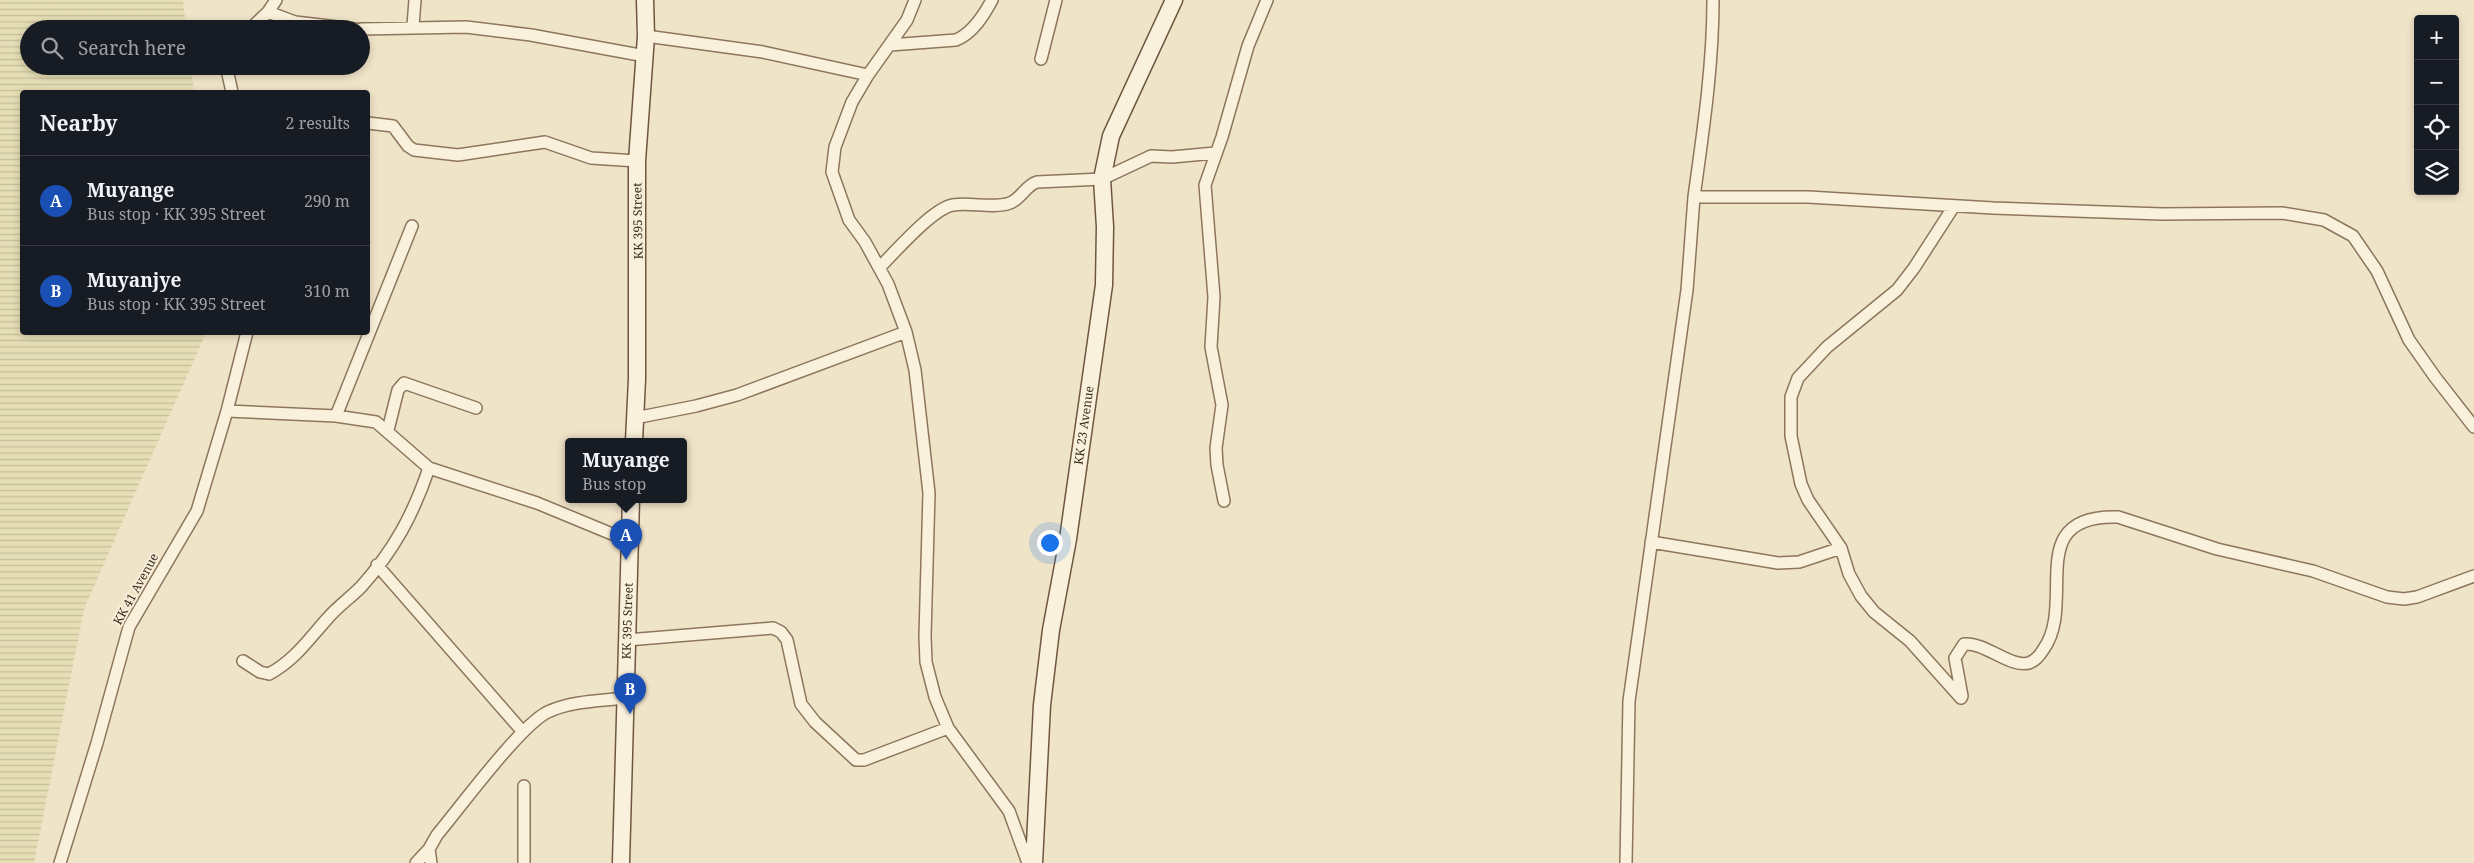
<!DOCTYPE html>
<html lang="en">
<head>
<meta charset="utf-8">
<style>
  body { margin:0; font-family:"Noto Serif",serif; background:#242831; color:#f1f3f6 }
  .controls { position:absolute; right:15px; top:15px; display:grid; overflow:hidden; border-radius:5px; box-shadow:0 2px 8px #0003 }
  .controls button { width:45px; height:45px; display:grid; place-items:center; padding:0; border:0; border-bottom:1px solid #363941; background:#171b24; color:#f1f3f6; font:25px sans-serif }
  .you { position:absolute; left:1049px; top:542px; width:18px; height:18px; margin:-12px; border:4px solid #fff; border-radius:50%; background:#1a73e8; box-shadow:0 0 0 8px #1a73e833 }
  .badge { display:grid; place-items:center; width:32px; height:32px; border-radius:50%; background:#cc999b; color:#fff; font-size:16px; font-weight:700 }
  .pin { position:absolute; translate:-50% -41px; filter:drop-shadow(0 1px 2px #0008) }
  .pin::after { content:''; position:absolute; top:26px; width:18px; height:15px; background:inherit; clip-path:polygon(0 0,100% 0,50% 100%) }
  .popup { position:absolute; left:565px; top:438px; width:122px; height:65px; box-sizing:border-box; display:grid; place-content:center; border-radius:5px; background:#171b24; filter:drop-shadow(0 1px 4px #0005); font-size:16px; white-space:nowrap; color:#9ea1a6 }
  .popup b { font-size:19px; color:#f1f3f6 }
  .popup::after { content:''; position:absolute; left:50%; top:100%; margin-left:-10px; border:10px solid transparent; border-top-color:#171b24 }
  .list { margin:0; padding:0; list-style:none }
  h2 { display:flex; justify-content:space-between; align-items:center; height:65px; margin:0; padding:0 20px; font-size:21px }
  h2 small { font-size:16px; font-weight:400; color:#9ea1a6 }
  .list li { display:grid; grid-template-columns:32px 1fr auto; gap:15px; align-items:center; box-sizing:border-box; height:90px; padding:0 20px; border-top:1px solid #363941 }
  .list b { display:block; font-size:19px; white-space:nowrap }
  .list p { margin:0; font-size:16px; white-space:nowrap; color:#9ea1a6 }
  .list em { font-size:16px; font-style:normal; color:#9ea1a6 }
  .icon { flex:none; width:28px; height:28px; fill:none; stroke:currentColor; stroke-width:2; stroke-linecap:round; stroke-linejoin:round }
  .map { position:relative; flex:none; width:2474px; height:863px; overflow:hidden }
  .search { position:absolute; background:#171b24; box-shadow:0 2px 8px #0003; left:20px; top:20px; width:350px; height:55px; display:flex; align-items:center; gap:12px; box-sizing:border-box; padding:0 18px; border-radius:28px; color:#9ea1a6; font-size:19px }
  .panel { position:absolute; background:#171b24; box-shadow:0 2px 8px #0003; left:20px; top:90px; width:350px; height:245px; border-radius:5px }
  .map>svg:first-child { display:block }
  .farmland { fill:url(#farmland-rules) }
  .lines { fill:none; stroke-linecap:round; stroke-linejoin:round }
  .street-casing { stroke:#8d765c; stroke-width:14 }
  .secondary-casing { stroke:#6f573f; stroke-width:19 }
  .street { stroke:#faf1dc; stroke-width:11 }
  .secondary { stroke:#faf1dc; stroke-width:16 }
  .labels { text-anchor:middle; stroke-width:4; stroke-linejoin:round; paint-order:stroke }
  .street-label { font-size:12px; fill:#3d2e20; stroke:#f7eed8 }
</style>
</head>
<body>
<div class="map">
<svg width="2474" height="863" viewBox="0 0 2474 863">
  <defs>
    <pattern id="farmland-rules" width="6" height="5" patternUnits="userSpaceOnUse" patternTransform="scale(1.25)"><rect width="6" height="5" fill="#e6deb5"/><path d="M0 2.5h6" fill="none" stroke="#c6bf9b"/></pattern>
  </defs>
  <rect width="100%" height="100%" fill="#f0e4c8"/>
  <path class="farmland" d="M0,0H183L186,29H29V66H191L194,92H22V332L206,333L84,609L34,863H0Z"/>
  <g class="lines">
    <defs>
      <path id="street" d="M915,0L907,20L868,75L852,102L835,147L832,172L849,220L865,242L888,284L906,332L915,370L929,493L925,636L926,662L935,697L948,728L1009,811L1028,863
        M268,12L295,22L355,29
        M413,26L415,0
        M250,29L268,12L276,0
        M361,29L466,27L531,35L645,56
        M646,36L763,52L868,75
        M890,45L956,40C973,33 984,15 992,0
        M1041,59L1056,0
        M230,66L228,74L232,92
        M368,123L393,126L408,146L414,150L458,155L545,142L591,158L637,161
        M1694,197C1703,132 1713,66 1713,0
        M1954,206L1914,268L1897,290L1827,347L1798,378L1791,397V436L1801,484L1808,500L1841,548L1849,574L1861,596L1874,612L1910,641L1961,698
        M880,267C895,252 933,208 953,205C971,202 993,209 1010,203C1021,199 1026,185 1037,182L1102,179L1151,156L1172,157L1215,153
        M227,411L336,416L376,422L429,468L537,503L629,541
        M336,416L412,226
        M635,418L696,406L737,395L906,332
        M388,430L398,390L404,383L476,408
        M1224,501L1217,465L1216,448L1222,405L1211,347L1214,297L1205,185L1222,137L1248,46L1267,0
        M1651,542L1778,563L1799,562L1841,548
        M377,565L523,732
        M627,640L773,628L781,632L787,640L801,704L815,722L856,760H864L948,728
        M243,661L260,672L269,674C294,661 309,639 327,619C337,607 350,598 361,587C394,550 413,515 429,468
        M1961,698L1962,696L1955,658L1964,644C1985,642 2010,668 2029,663C2035,661 2040,655 2043,650C2078,603 2021,514 2118,517L2217,549L2313,571L2387,597L2404,599L2417,597L2474,576
        M60,863L97,743L129,627L197,511L227,411L247,332
        M416,863L429,849
        M431,863L429,849L437,835C459,809 523,721 550,711C573,701 600,701 625,698
        M524,863V786
        M1626,863L1629,701L1687,290L1694,197H1808L1993,208L2162,214L2282,213L2324,220L2353,236L2377,271L2409,340L2435,377L2474,427"/>
      <g id="secondary">
        <path d="M634,441L637,379V161L646,36L645,0"/>
        <path id="s1" d="M621,863L631,499"/>
        <path id="s2" d="M1034,863L1042,705L1051,630L1068,539L1104,285L1105,227L1102,179L1111,136L1174,0"/>
      </g>
    </defs>
    <use href="#street" class="street-casing"/>
    <use href="#secondary" class="secondary-casing"/>
    <use href="#street" class="street"/>
    <use href="#secondary" class="secondary"/>
  </g>
  <g class="labels">
    <g class="street-label">
      <text transform="translate(638 221) rotate(-91)" y="4">KK 395 Street</text>
      <text dy="4" stroke="none"><textPath href="#s2" startOffset="441">KK 23 Avenue</textPath></text>
      <text transform="translate(136 589) rotate(-61)" y="4">KK 41 Avenue</text>
      <text dy="4" stroke="none"><textPath href="#s1" startOffset="242">KK 395 Street</textPath></text>
    </g>
  </g>
</svg>
<div class="controls">
<button>+</button>
<button>−</button>
<button><svg class="icon" aria-label="locate" viewBox="0 0 24 24"><circle cx="12" cy="12" r="6"/><path d="M12 2v4M12 18v4M2 12h4M18 12h4"/></svg></button>
<button><svg class="icon" aria-label="layers" viewBox="0 0 24 24"><path d="M12 4l9 5-9 5-9-5zM3 14l9 5 9-5"/></svg></button>
</div>
<div class="you"></div>
<div class="pin badge" style="left:626px;top:560px;background:#1a4fb4">A</div>
<div class="popup"><b>Muyange</b>Bus stop</div>
<div class="pin badge" style="left:630px;top:714px;background:#1a4fb4">B</div>
<div class="search"><svg class="icon" aria-label="search" viewBox="0 0 24 24"><circle cx="10" cy="10" r="6"/><path d="M15 15l6 6"/></svg>Search here</div>
<section class="panel">
<h2>Nearby<small>2 results</small></h2>
<ul class="list">
<li><span class="badge" style="background:#1a4fb4">A</span><div><b>Muyange</b><p>Bus stop · KK 395 Street</p></div><em>290 m</em></li>
<li><span class="badge" style="background:#1a4fb4">B</span><div><b>Muyanjye</b><p>Bus stop · KK 395 Street</p></div><em>310 m</em></li>
</ul>
</section>
</div>
</body>
</html>
